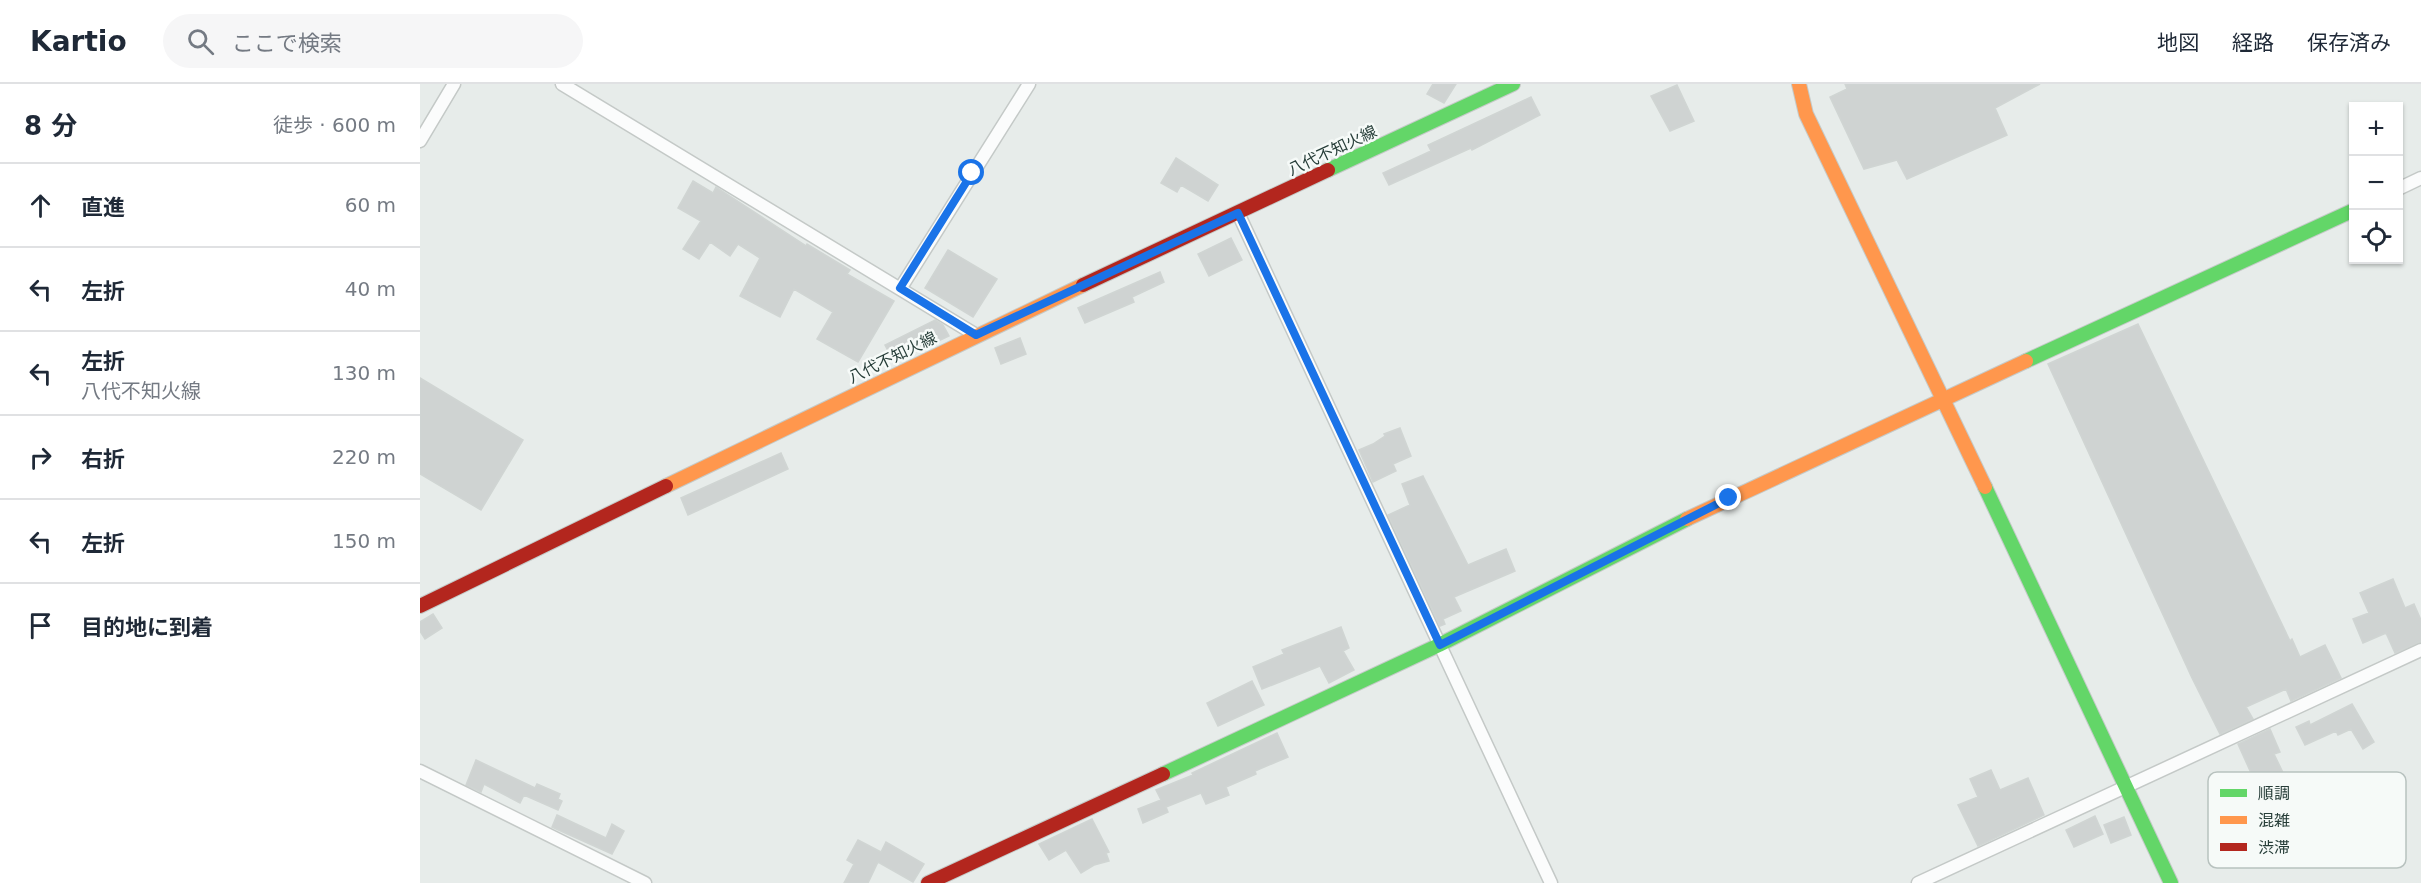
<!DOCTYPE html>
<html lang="ja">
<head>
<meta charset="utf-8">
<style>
  body { margin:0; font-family:"DejaVu Sans","Noto Sans JP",sans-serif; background:#f6f6f7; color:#1f2937 }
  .controls { position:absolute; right:18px; top:18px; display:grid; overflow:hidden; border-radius:0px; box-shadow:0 2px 4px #0004 }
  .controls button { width:54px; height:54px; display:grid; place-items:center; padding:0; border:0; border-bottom:2px solid #e0e1e3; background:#fff; color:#1f2937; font:30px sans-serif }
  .stop { position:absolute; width:18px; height:18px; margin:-14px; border:4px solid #1a73e8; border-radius:50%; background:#fff }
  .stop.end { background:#1a73e8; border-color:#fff; box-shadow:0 2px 6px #0008 }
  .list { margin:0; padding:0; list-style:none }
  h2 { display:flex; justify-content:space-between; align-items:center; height:78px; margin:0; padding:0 24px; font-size:26px }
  h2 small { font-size:20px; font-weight:400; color:#747a83 }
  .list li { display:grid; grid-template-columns:39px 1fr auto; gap:18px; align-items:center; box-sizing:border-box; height:84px; padding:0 24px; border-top:2px solid #e0e1e3 }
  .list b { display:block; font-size:22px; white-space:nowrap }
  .list p { margin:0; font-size:20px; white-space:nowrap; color:#747a83 }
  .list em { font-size:20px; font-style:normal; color:#747a83 }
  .icon { flex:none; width:33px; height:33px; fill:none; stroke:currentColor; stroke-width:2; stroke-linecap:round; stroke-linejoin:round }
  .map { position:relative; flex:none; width:2001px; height:799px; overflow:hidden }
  header { display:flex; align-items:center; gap:36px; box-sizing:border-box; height:84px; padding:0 30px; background:#fff; border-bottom:2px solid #e0e1e3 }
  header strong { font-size:28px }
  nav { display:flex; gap:33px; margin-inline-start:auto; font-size:21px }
  .search { width:420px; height:54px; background:#f6f6f7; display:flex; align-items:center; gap:15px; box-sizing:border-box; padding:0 21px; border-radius:33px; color:#747a83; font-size:22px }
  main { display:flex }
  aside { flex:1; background:#fff }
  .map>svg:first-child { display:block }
  .building { fill:#cfd3d2; stroke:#d0d5d3; stroke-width:1.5 }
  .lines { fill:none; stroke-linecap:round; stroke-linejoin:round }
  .street-casing { stroke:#c4c9c7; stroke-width:15 }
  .fast-casing { stroke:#c5cac8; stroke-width:16 }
  .slow-casing { stroke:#c5cac8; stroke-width:16 }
  .jam-casing { stroke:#c5cac8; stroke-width:16 }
  .street { stroke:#fbfcfc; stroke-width:12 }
  .fast { stroke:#63d668; stroke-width:14 }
  .slow { stroke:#ff974d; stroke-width:14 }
  .jam { stroke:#b3261e; stroke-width:14 }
  .route { stroke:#1a73e8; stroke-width:8 }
  .labels { text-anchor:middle; stroke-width:5; stroke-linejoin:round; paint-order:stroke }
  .street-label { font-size:16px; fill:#273e39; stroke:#f6faf8 }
  .key { fill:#f6faf8; stroke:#b8c2bf; stroke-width:1.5 }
  .key-label { font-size:16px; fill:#273e39 }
</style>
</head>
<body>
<header>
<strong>Kartio</strong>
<div class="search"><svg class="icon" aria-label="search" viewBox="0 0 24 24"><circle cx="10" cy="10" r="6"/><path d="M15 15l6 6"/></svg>ここで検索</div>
<nav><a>地図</a><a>経路</a><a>保存済み</a></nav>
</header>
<main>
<aside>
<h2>8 分<small>徒歩 · 600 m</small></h2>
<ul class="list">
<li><svg class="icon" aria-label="ahead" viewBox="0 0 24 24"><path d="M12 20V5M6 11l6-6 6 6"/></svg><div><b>直進</b></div><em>60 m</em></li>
<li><svg class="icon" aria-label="left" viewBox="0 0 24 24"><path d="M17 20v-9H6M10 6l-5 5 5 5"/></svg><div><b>左折</b></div><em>40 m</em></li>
<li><svg class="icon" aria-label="left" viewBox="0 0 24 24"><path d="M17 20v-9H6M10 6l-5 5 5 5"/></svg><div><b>左折</b><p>八代不知火線</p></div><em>130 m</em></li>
<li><svg class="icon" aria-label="right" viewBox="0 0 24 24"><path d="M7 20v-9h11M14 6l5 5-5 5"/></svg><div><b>右折</b></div><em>220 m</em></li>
<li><svg class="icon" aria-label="left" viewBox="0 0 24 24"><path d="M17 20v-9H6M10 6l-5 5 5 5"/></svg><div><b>左折</b></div><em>150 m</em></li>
<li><svg class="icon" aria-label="arrive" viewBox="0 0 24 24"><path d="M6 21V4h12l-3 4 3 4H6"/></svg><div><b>目的地に到着</b></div></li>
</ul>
</aside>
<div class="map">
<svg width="2001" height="799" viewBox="0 0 2001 799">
  <rect width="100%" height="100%" fill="#e7ecea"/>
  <path class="building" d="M1013,0H1036L1024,19L1007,10Z
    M1425,0H1620L1575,24L1587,51L1487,95L1477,76L1444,85L1410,13L1427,5Z
    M1257,1L1274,37L1250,47L1231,12Z
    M1111,13L1120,31L1052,66L1051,64L969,101L963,89L1011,67L1008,61Z
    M756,74L798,101L788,117L761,101L757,108L741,99Z
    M273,97L293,109L296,103L386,162L387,160L430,186L427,190L474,217L438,278L397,255L413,228L374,205L360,233L320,212L340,174L318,160L310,172L290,158L279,175L263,165L281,137L258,124Z
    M811,154L822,176L789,192L778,170Z
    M528,166L577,195L553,233L505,204Z
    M740,188L744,198L712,213L714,218L665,239L658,224Z
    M515,236L523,241L529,252L474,278L465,261Z
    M1718,240L1870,557L1872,555L1880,573L1905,561L1921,594L1871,617L1866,605L1826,623L1833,635L1800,650L1772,594L1628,280Z
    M600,254L606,270L581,280L575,264Z
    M0,294L103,356L61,426L0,390Z
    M980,344L991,372L973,380L976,387L953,398L939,366L953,360L965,352L964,350Z
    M361,369L368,385L268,431L261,414Z
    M1003,392L1048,481L1086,465L1095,487L1034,513L1041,527L1023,535L1025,540L1020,542L968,431L990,421L982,400Z
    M1973,495L1985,524L1994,520L2001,536V558L1975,569L1966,549L1943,559L1933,535L1949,529L1940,509Z
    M13,530L22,544L5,555L0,547V538Z
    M921,543L929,564L923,567L934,586L909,599L900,582L842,605L833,583L864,570L862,566Z
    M832,597L844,621L798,642L787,619Z
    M1932,620L1954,658L1943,665L1931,645L1918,651L1916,647L1885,661L1876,643L1889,637L1890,641Z
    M1850,645L1860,668L1854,670L1867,697L1833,714L1823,693L1831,689L1818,660Z
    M857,649L868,673L835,687L836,690L806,703L809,711L786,720L781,709L746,723L748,728L723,739L718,725L741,716L736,706L773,691L772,689Z
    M56,676L115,704L117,700L140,710L138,715L142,717L138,726L104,711L100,719L64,700L61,708L46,701Z
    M1571,686L1580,706L1608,694L1624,731L1558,762L1538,721L1558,713L1550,695Z
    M137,731L186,754L192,740L204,747L192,770L132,743Z
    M1675,732L1683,750L1654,763L1646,746Z
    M1704,733L1711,751L1691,759L1684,741Z
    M672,735L689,768L686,769L689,777L674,781L661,789L646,766L629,776L619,760Z
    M438,756L461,768L466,758L504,780L493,798L458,778L448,799H424L434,780L427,776Z"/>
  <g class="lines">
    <defs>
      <path id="street" d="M142,0L556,251
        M0,57L34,0
        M1978,105L2001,94
        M818,129L1131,799
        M480,205L609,0
        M0,687L225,799
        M1498,799L2001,566"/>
      <path id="fast" d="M908,86L1093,0
        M1606,277L1934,126
        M1565,403L1751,799
        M743,690L1019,561L1267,435"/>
      <path id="slow" d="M1379,0L1386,30L1565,403
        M246,402L663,201
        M1267,435L1606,277"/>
      <path id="jam" d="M663,201L908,86
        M0,522L246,402
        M508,799L743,690"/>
    </defs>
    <use href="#street" class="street-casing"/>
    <use href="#fast" class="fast-casing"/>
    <use href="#slow" class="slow-casing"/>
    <use href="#jam" class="jam-casing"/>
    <use href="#street" class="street"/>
    <use href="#fast" class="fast"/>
    <use href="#slow" class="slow"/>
    <use href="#jam" class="jam"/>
  </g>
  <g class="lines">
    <path class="route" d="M552,89L480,204L556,251L818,129L1020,561L1309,414"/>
  </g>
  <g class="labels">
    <g class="street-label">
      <text transform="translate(912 66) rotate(-25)" y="6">八代不知火線</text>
      <text transform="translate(472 273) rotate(-26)" y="6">八代不知火線</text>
    </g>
  </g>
  <rect x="1788" y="688" width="198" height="96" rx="9" class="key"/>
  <rect x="1800" y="705" width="27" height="8" fill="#63d668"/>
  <rect x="1800" y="732" width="27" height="8" fill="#ff974d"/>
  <rect x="1800" y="759" width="27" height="8" fill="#b3261e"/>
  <g class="key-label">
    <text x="1838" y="715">順調</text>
    <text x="1838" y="742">混雑</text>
    <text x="1838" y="769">渋滞</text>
  </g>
</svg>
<div class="controls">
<button>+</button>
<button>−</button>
<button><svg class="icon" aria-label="locate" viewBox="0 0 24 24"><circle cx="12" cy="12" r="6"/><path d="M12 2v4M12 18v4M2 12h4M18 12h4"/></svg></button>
</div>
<div class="stop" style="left:552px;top:89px"></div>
<div class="stop end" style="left:1309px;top:414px"></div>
</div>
</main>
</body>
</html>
